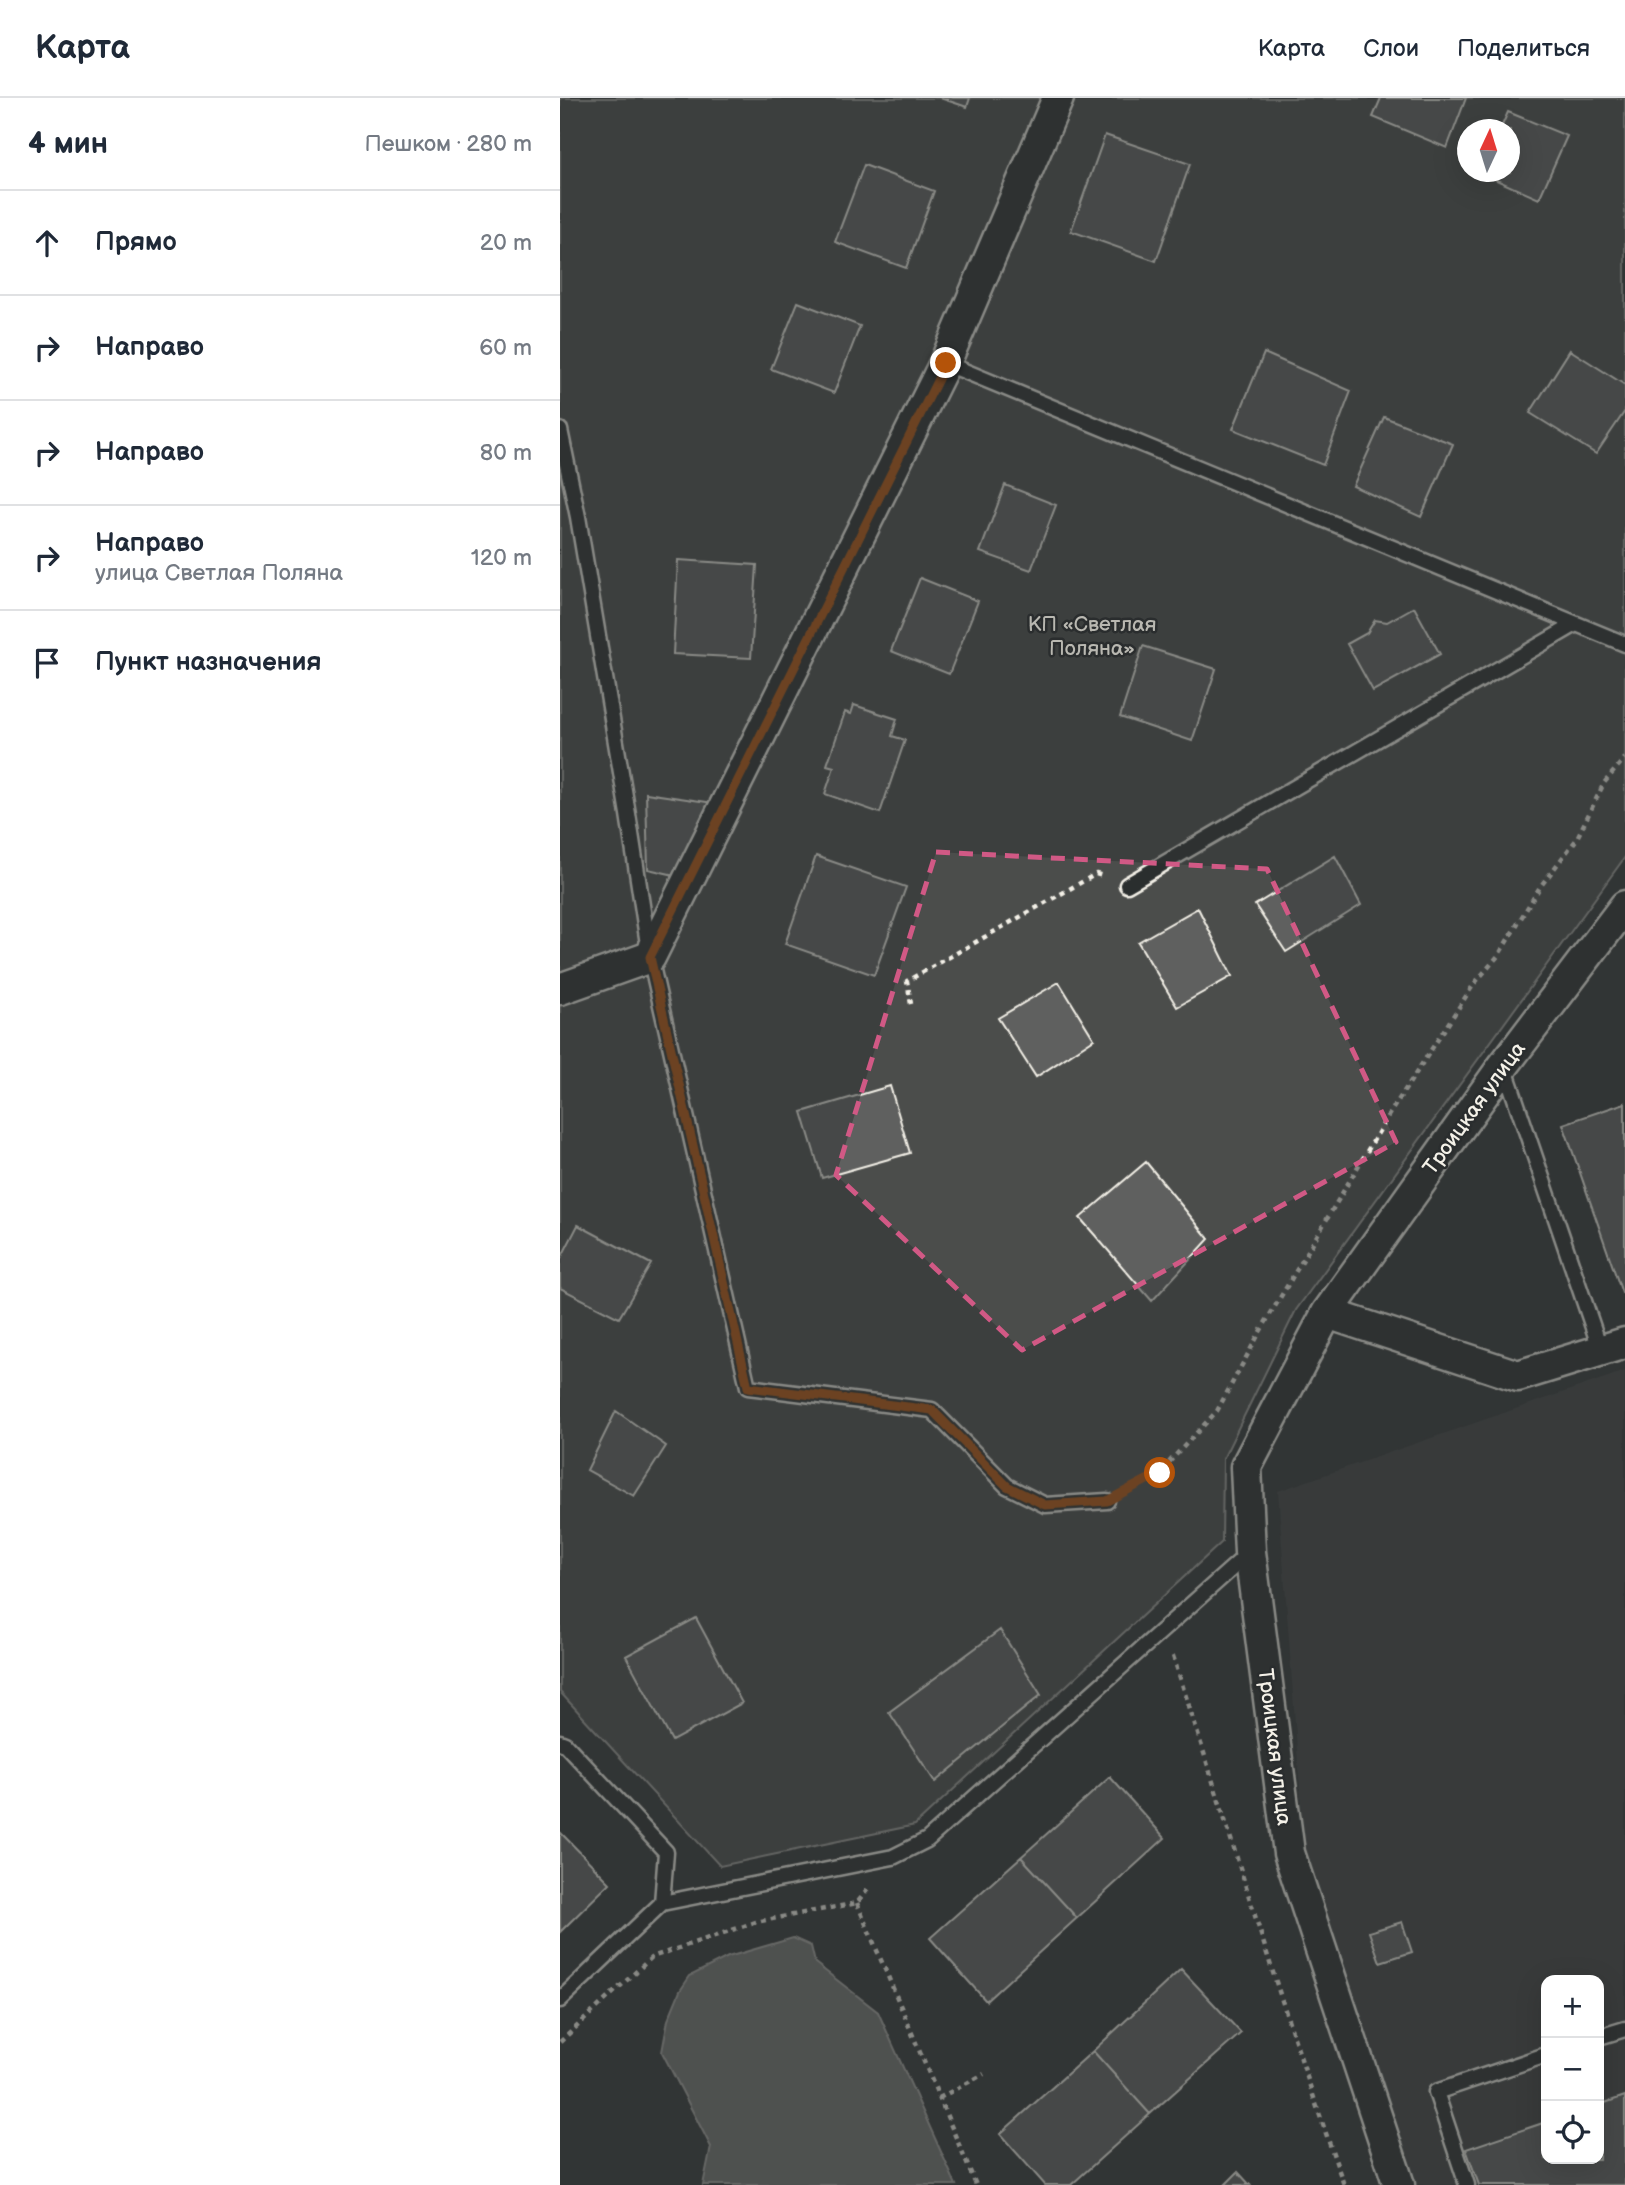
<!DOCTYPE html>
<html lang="ru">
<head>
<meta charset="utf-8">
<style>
  body { margin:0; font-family:"Balsamiq Sans",sans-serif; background:#f6f6f7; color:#1f2937 }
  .controls { position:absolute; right:21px; bottom:21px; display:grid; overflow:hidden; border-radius:14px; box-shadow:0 7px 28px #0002 }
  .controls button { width:63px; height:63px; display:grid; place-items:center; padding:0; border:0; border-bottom:2px solid #e0e1e3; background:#fff; color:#1f2937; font:35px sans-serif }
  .compass { position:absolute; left:897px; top:21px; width:63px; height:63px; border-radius:50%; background:#fff; box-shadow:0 7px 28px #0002; rotate:4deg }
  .stop { position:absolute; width:21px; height:21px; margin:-16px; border:5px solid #b45309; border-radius:50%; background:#fff }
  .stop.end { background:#b45309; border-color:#fff; box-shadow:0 2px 7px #0008 }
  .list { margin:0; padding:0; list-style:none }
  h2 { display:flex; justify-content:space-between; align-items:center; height:91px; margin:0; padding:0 28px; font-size:30px }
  h2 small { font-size:23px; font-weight:400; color:#747a83 }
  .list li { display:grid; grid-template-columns:46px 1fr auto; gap:21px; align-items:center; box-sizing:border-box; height:105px; padding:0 28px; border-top:2px solid #e0e1e3 }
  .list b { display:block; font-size:26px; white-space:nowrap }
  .list p { margin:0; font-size:23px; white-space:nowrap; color:#747a83 }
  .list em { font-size:23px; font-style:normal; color:#747a83 }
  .icon { flex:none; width:38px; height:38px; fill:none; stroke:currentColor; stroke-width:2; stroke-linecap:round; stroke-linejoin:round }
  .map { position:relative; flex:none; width:1065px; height:2087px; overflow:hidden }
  header { display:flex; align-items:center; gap:42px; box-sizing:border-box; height:98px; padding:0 35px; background:#fff; border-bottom:2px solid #e0e1e3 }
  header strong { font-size:33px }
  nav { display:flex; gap:38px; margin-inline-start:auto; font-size:24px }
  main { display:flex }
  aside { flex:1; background:#fff }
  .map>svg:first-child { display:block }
  .built { fill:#404242; fill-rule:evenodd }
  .green { fill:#4b4d4c; stroke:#a09f9a; stroke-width:2; fill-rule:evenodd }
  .water { fill:#727370; stroke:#a6a5a0; stroke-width:2 }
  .building { fill:#5f605f; stroke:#f4f1e8; stroke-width:2 }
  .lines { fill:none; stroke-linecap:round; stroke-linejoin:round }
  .lane-casing { stroke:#f4f1e8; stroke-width:19 }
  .street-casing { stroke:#f4f1e8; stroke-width:35 }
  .path { stroke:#f4f1e8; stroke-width:4.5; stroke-dasharray:5 5; stroke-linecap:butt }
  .lane { stroke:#2a2d2e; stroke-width:14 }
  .street { stroke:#2a2d2e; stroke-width:30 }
  .route { stroke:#b45309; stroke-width:9 }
  .marked { fill:none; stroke:#d15985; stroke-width:5; stroke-dasharray:14 9; stroke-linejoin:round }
  .labels { text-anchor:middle; stroke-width:5; stroke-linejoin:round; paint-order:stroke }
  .park-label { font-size:21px; fill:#b9b8b1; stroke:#2a2d2e }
  .street-label { font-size:21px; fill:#f4f1e8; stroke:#2a2d2e }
</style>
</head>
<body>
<header>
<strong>Карта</strong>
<nav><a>Карта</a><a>Слои</a><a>Поделиться</a></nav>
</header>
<main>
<aside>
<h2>4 мин<small>Пешком · 280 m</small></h2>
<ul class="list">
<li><svg class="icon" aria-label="ahead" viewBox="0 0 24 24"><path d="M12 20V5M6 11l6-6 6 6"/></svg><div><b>Прямо</b></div><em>20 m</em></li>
<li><svg class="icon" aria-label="right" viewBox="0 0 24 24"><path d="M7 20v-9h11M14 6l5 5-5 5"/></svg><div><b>Направо</b></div><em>60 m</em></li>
<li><svg class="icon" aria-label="right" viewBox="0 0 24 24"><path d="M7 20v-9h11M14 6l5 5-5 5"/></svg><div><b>Направо</b></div><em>80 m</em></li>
<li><svg class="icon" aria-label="right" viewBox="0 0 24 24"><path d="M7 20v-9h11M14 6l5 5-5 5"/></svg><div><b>Направо</b><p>улица Светлая Поляна</p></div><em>120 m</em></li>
<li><svg class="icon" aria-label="arrive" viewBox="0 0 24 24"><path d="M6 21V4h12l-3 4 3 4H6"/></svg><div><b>Пункт назначения</b></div></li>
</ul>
</aside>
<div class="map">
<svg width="1065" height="2087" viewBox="0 0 1065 2087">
  <rect width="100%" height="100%" fill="#323535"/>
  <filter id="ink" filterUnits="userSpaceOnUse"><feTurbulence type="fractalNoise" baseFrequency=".0143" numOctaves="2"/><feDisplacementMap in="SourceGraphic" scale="14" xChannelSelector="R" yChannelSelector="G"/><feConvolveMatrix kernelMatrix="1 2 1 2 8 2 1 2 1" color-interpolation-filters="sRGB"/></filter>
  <g filter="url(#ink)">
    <path class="built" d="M1065,1273V2087H857L745,1760L718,1393ZM986,1882H1039V2061H986Z"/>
    <path class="green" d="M0,0H1065V759L736,1212L663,1361L662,1444L355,1727L160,1768L0,1594ZM908,32H950V74H908Z"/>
    <path class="water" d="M233,1840L251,1848L255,1865L318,1914L396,2087H143L151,2049L102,1954L108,1922L120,1893L130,1878L168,1859Z"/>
    <path class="building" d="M380,0H410L407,9Z
      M821,0H906L887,50L813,19Z
      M948,14L1007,38L979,101L923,76V74H950V32H940Z
      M545,37L630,66L596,163L511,133Z
      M304,67L374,93L346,170L275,144Z
      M238,204L300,228L274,295L211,271Z
      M1010,252L1065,287V313L1036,356L970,315Z
      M704,255L791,293L763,367L673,331Z
      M824,319L893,346L861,419L793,388Z
      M445,387L496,407L471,472L420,454Z
      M118,462L197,467L191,560L113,556Z
      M360,480L418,503L389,576L331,553Z
      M854,509L880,556L813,593L787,546L807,535L815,522L827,524Z
      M583,548L656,571L632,643L560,619Z
      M294,607L337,621L332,638L345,642L320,715L265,696L274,669L267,667L285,614L291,616Z
      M86,695L154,705L119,778L88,771Z
      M256,758L346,789L314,877L225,846Z
      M775,758L801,807L726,854L695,807Z
      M638,810L672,878L617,909L578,844Z
      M499,884L534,941L476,979L438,920Z
      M330,988L350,1055L262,1080L242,1014Z
      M1065,1005V1194L1062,1195L1003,1026Z
      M586,1064L649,1141L592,1203L520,1120Z
      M18,1127L91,1166L59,1220L0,1190V1162Z
      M56,1313L106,1348L74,1398L27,1372Z
      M136,1520L182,1605L112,1643L66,1558Z
      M440,1532L481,1597L375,1684L329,1614Z
      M550,1679L605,1740L517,1820L461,1759Z
      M0,1734L50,1785L0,1834Z
      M461,1759L517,1820L426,1903L370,1840Z
      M842,1824L852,1854L820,1864L809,1834Z
      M621,1871L681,1935L590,2016L533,1953Z
      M533,1953L590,2016L511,2087H485L440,2036Z
      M1065,1998V2087H919L906,2051L986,2024V2061H1039V2007Z
      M678,2074L690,2087H665Z"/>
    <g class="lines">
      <defs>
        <path id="lane" d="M385,265L1065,546
          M0,332L18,419L68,716L90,859L188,1289L372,1312L447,1388L485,1407L547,1403
          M567,787L1016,526
          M944,968L1041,1253
          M0,1644L5,1646L106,1754L102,1805L0,1902
          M102,1805L333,1759L367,1742L689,1455
          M1039,1939L1065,1931
          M907,2087L876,1994L986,1957"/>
        <path id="street" d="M1065,808L944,967L767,1215L958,1278L1065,1245
          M0,891L90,859L385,265L498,0
          M767,1215L686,1369L690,1454L729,1755L839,2087"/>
      </defs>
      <use href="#lane" class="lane-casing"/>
      <use href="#street" class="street-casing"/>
      <path class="path" d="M351,906L347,883L536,776L543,778
        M568,1392L599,1375L657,1313L701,1232L828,1018L914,886L938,858L980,789L1016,742L1044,685L1065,660
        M613,1558C670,1734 722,1912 784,2087
        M297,1805L416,2087
        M0,1944L92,1859L196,1824L297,1805L308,1791
        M379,2000L424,1976"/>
      <use href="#lane" class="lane"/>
      <use href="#street" class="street"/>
    </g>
  </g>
  <g class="lines" filter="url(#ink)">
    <path class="route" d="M386,265L90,859L188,1289L372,1312L447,1388L485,1407L547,1403L600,1375"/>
  </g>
  <path d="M0 0H1065V2087H0ZM376,754L707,771L836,1044L462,1252L276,1077Z" fill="#323535" fill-opacity=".55" fill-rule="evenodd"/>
  <path class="marked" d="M376,754L707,771L836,1044L462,1252L276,1077Z"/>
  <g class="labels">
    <g class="park-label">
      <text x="532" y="533">КП «Светлая<tspan x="532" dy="24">Поляна»</tspan></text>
    </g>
    <g class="street-label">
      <text transform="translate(914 1010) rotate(-54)" y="7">Троицкая улица</text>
      <text transform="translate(715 1649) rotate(83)" y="7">Троицкая улица</text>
    </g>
  </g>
</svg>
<div class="controls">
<button>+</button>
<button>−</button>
<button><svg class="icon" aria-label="locate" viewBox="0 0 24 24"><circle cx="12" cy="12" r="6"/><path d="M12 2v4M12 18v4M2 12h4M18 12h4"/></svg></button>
</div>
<svg class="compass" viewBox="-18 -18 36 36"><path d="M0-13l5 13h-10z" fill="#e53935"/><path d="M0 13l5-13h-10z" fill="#747a83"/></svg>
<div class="stop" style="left:600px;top:1375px"></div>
<div class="stop end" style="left:386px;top:265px"></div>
</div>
</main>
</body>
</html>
